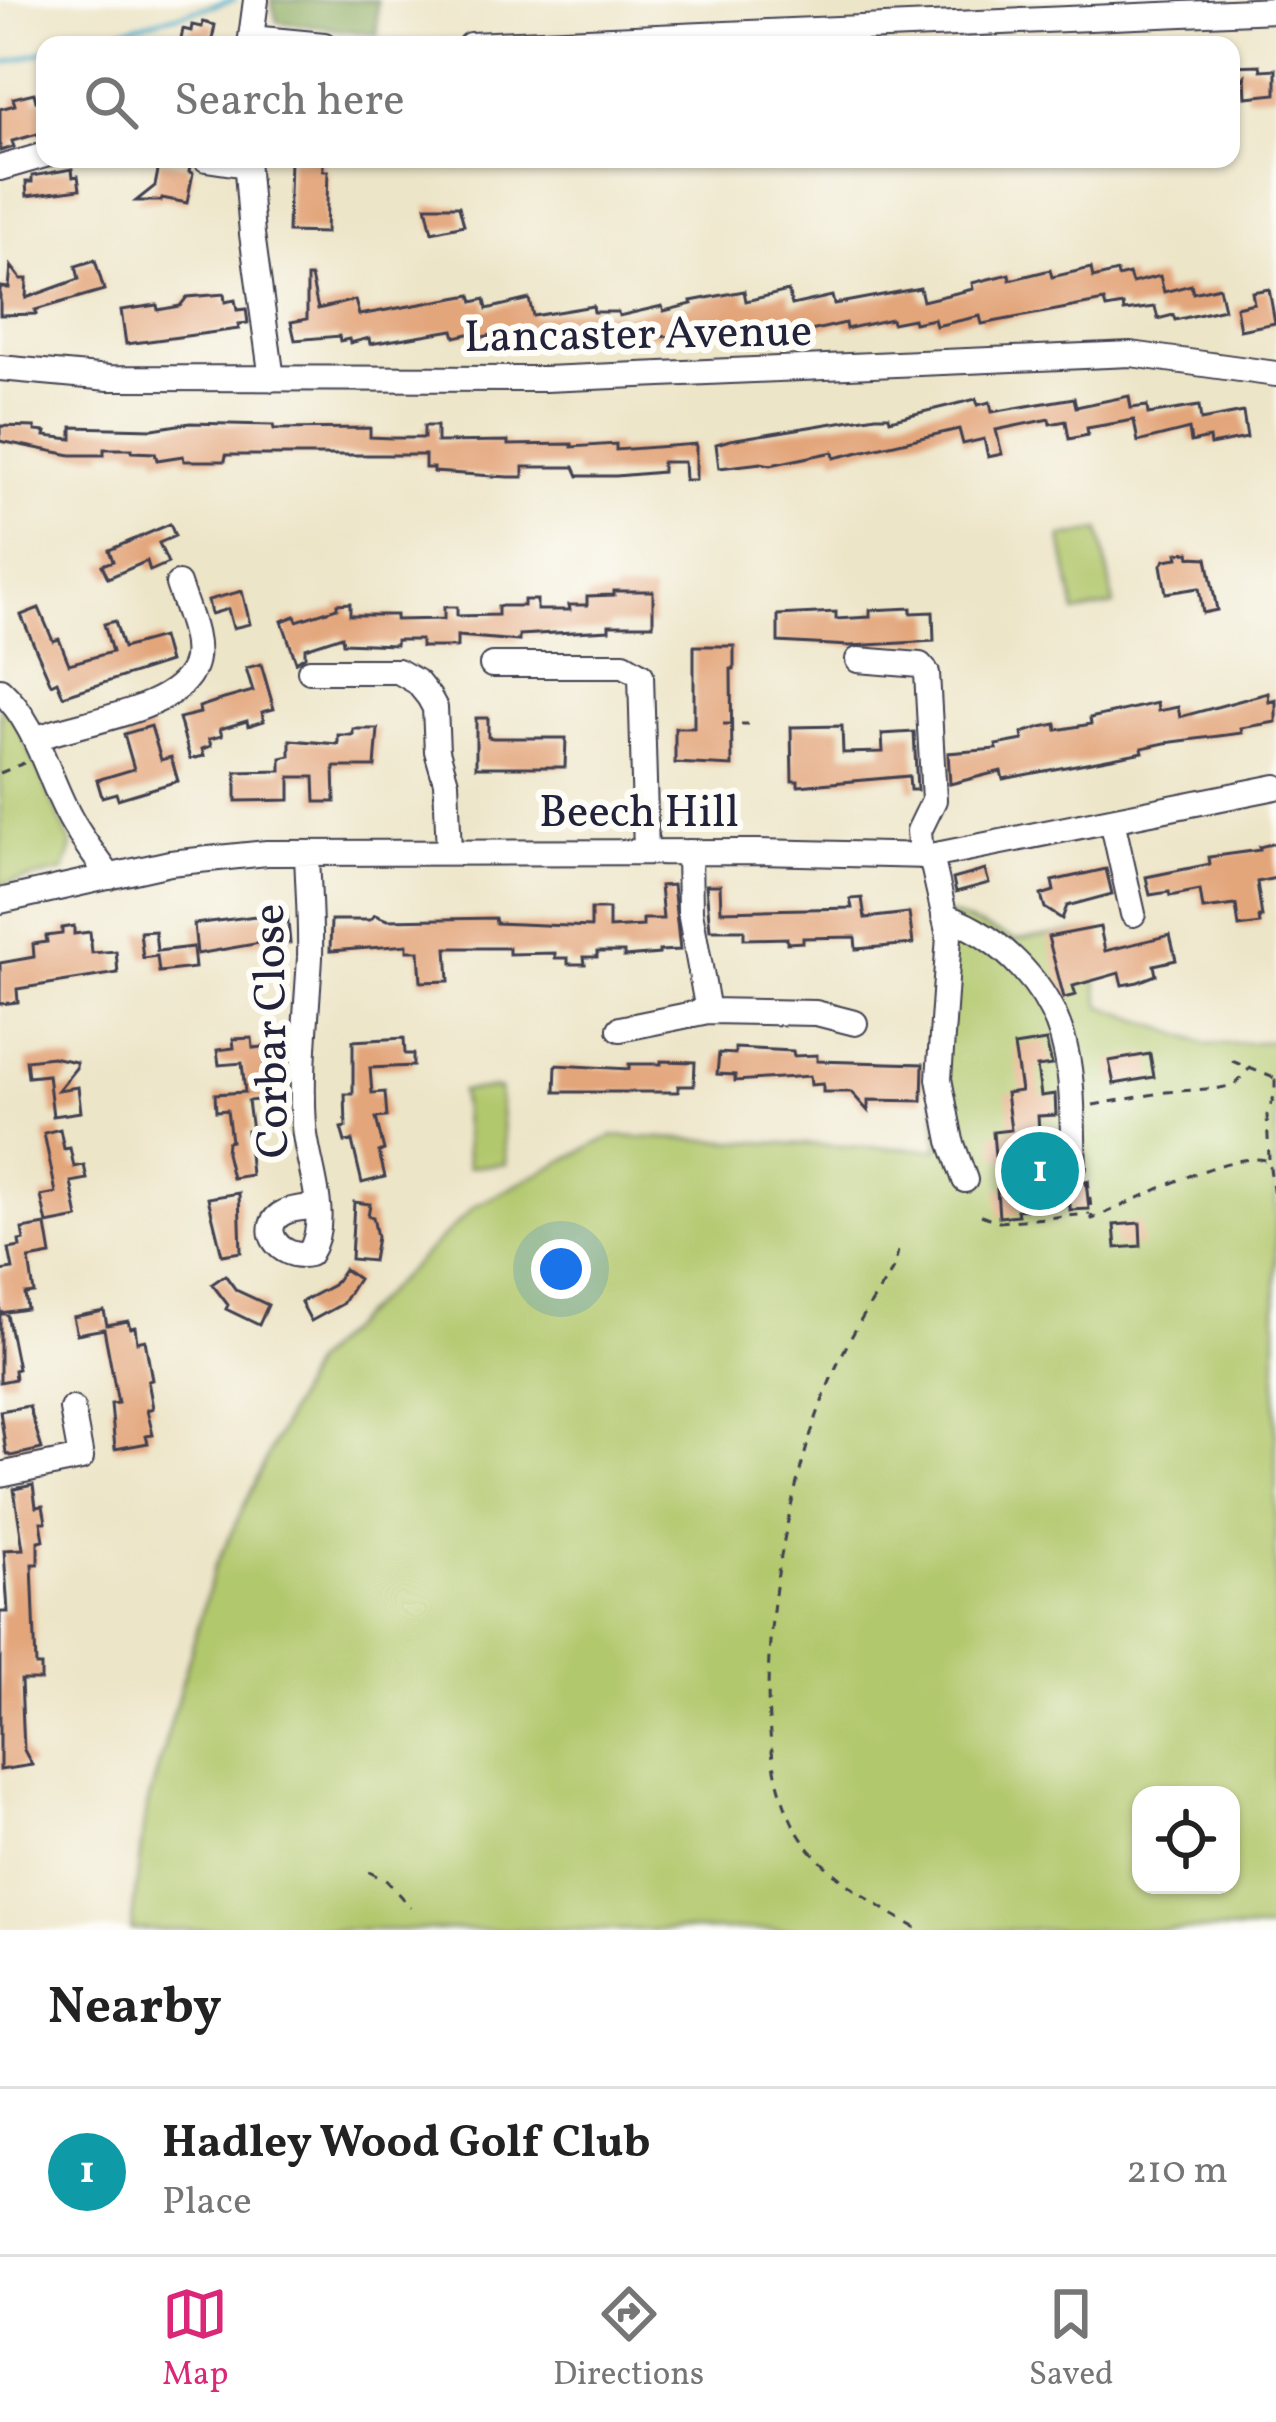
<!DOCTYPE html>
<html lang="en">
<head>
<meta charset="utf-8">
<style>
  body { margin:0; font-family:Vollkorn,serif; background:#f2f2f2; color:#222 }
  .controls { position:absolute; right:36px; bottom:36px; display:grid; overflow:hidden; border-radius:24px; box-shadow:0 3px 9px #0004 }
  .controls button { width:108px; height:108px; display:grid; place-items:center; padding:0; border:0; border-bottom:3px solid #e0e0e0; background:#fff; color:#222; font:60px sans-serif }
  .you { position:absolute; left:561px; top:1269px; width:42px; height:42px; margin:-30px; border:9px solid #fff; border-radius:50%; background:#1a73e8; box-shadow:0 0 0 18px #1a73e833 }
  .badge { display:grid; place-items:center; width:78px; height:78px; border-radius:50%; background:#db2777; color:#fff; font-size:39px; font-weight:700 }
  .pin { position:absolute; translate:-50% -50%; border:6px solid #fff; box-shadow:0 3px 12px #0006 }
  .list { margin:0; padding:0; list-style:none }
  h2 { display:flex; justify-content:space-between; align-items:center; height:156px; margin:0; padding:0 48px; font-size:51px }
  h2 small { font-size:39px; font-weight:400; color:#767676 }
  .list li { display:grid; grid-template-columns:78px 1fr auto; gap:36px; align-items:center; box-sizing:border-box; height:168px; padding:0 48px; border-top:3px solid #e0e0e0 }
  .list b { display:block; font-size:45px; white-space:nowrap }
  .list p { margin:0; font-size:39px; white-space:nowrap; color:#767676 }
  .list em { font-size:39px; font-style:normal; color:#767676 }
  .icon { flex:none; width:66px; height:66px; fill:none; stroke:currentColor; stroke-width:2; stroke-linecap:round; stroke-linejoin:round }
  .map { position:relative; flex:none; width:1276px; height:1930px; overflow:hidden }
  .search { position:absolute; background:#fff; box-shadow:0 3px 9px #0004; left:36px; right:36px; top:36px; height:132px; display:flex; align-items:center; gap:30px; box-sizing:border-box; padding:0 42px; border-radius:24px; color:#767676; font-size:45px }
  .sheet { height:324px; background:#fff }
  nav { display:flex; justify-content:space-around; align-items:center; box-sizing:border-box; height:168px; border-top:3px solid #e0e0e0; background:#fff; font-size:33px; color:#767676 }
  nav a { display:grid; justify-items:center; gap:6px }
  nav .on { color:#db2777 }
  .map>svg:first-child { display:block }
  .green { fill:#b2c86d; stroke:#6a7554; stroke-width:3; fill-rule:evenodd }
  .forest { fill:#8dac60; stroke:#58674e; stroke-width:3 }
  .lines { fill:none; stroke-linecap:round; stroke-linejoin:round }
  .stream { stroke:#48abc7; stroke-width:4.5 }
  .building { fill:#e3a57a }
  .minor-casing { stroke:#403f50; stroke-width:28 }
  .path { stroke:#403f50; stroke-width:3; stroke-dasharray:9 9; stroke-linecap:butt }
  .minor { stroke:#fff; stroke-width:24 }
  .labels { text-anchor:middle; stroke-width:12; stroke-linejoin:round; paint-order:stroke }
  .street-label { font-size:45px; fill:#22223b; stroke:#fdfcf7 }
</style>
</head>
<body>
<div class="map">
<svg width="1276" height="1930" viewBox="0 0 1276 1930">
  <rect width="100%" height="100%" fill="#fdfcf7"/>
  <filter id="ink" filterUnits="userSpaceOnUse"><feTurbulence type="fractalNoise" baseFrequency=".00833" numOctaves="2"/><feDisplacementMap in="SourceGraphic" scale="24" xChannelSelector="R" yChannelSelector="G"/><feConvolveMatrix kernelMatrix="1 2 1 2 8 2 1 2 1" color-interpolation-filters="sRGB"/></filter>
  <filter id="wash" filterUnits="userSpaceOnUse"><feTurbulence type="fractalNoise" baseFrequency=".004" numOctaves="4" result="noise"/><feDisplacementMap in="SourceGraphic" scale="48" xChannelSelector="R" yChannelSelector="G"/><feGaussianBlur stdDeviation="2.7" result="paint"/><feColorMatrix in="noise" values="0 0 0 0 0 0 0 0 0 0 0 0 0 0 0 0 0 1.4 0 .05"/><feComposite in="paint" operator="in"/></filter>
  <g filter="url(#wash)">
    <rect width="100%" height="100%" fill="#ede5c8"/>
    <path class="green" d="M1100,530L1114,605L1075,613L1061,537Z
      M0,702L10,707L72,846L64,871L0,885Z
      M935,909L1016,940L1086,931L1101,1006L1209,1045L1276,1041V1930H131L145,1814L214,1569L312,1363L475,1206L612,1136L938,1150L933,1063L939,932ZM1141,1795H1231V1885H1141Z
      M499,1088L506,1164L468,1167L461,1091Z"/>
    <path class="forest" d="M271,0H377V34L277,22Z"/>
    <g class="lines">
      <path class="stream" d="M64,45L234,0
        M0,64L45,51"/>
    </g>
    <g id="blocks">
      <path class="building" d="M203,22L215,25L211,45H180L183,29L191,31L192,25L202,27Z
        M1260,65L1261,70L1276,69V94L1246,97L1245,76L1231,93V66Z
        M34,93L36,101L45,98V132L12,141L14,147L0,151V109L15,105L13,98Z
        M290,159H323V171H328L326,233L288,232Z
        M160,161L190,166L189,172L193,173L187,203L162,198L161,201H136L155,186Z
        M72,169L73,177L78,176L80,189L27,196L26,182H32V176Z
        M426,206H459L464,225L432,232Z
        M95,260L104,290L35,310L36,314L0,315V287L9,288L11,266L21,279H27L26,298L79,279L76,266Z
        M1091,268L1093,278L1117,272L1118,277L1129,274L1132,283L1160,276L1164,292L1191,285L1193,293L1219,287L1224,309L1175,320L1173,315L1158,319L1155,307L1124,311L1123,305L1106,308L1104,301L982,324L980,316L936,326L934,319L914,323L913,319L892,323L891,319L846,329L845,323L802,333L800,326L759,336L756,326L718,335L716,327L673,337L638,335L609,341H598L596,333L563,339L561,331L500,345L497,334L477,338L476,332L455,337L453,330L370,344L369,338L350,343L349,339L340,341L339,336L295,340L291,322L307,319V277H311L318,309L355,300L359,315L471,295L473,302L485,299L487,309L529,299L533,316L593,306L594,312H618L619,316L662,306L664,311L692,304L691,301L744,291L746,301L788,291L792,305L832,296L834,304L920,288L923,301L973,289L972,283L1009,274L1010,280L1050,270L1052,277Z
        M1269,289L1275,323L1240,330L1236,307L1254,303L1252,292Z
        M224,294L225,302L235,300L237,310L246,309L248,323L238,324L239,329L126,344L121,310L157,305L158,310L180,306L187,297Z
        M1129,396L1131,408L1147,406L1148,414L1199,406L1201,420L1243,412L1247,438L1210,445L1209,438L1191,442L1189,429L1138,442L1134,420L1087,428L1088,435L1069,439L1066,421L1050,424L1049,419L996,430L1002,454L988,457L984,439L963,444L959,429L834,458L833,452L771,465L761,463L719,468L716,444L730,440L876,416H889L890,420L976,399L978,405L990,402L992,412L1074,398L1076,407Z
        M190,423L273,425L274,429L370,428V437L393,438H424V426H437V442L508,441V445L572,444V447L616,444V450L696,444V480H685L684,462H662V472L616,476H578L574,467H523V477H508L434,472V468H425V455H226L225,461H184L183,456L157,460L155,453L132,452V449H104V455H71L0,441V426L35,427V431L46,432L45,436L72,439V427L153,429Z
        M170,524L175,536L159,543L168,563L150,571L147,561L108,578L102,565L113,561L109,550Z
        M1189,552L1190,557L1207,558L1217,610L1203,613L1199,588L1166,593L1161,565L1165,560L1178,558L1177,553Z
        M242,591L250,624L233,628L228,609L211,614L208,600Z
        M614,591H653V625H609V630L519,635V641L457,636V647H421V640H396V645L343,643L342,636L305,648V656L296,662L282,621L295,616L297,621L337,608V604L350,603V615H396V620L444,619V607H457V616L498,615V606H524V600H537V610H570L569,605H587V596L614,595Z
        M39,608L53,641L59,639L69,664L112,652L104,624L115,621L123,648L162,637L169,662L63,696L57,681L51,684L21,615Z
        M911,608V613L933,612L934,641L850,646L778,642V615L836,612V619L870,617V610Z
        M694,646H734V669H731L732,766L675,763V728H694Z
        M261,664L274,709L262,712L264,721L248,726L247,721L220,729L222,736L209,739L211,746L202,749L204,756L190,759L179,718L200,713L199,707L217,701L253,691L246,668Z
        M1268,693L1269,702L1276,700V722L1241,728L1242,733L1165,743L1142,748L1143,752L1003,779L1001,771L950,784L948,753L997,749L996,745L1023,740L1022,733L1041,727L1056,724L1057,730L1091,724L1090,718L1157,703L1158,711L1178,707L1180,717Z
        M476,718H488V737L493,738H566L565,767H476Z
        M151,726L161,760L171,757L178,781L118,799L116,793L102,797L97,780L134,769L124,734Z
        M842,726L843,753L883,752L882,734L914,732L917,790H910L909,776L798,786V781H792L791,727Z
        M353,729H378L375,767H334L335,802H315L314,777H290V800L236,801V772L281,771V758L290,756V740L338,744V735H353Z
        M1276,843V878L1257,882L1262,917H1259L1260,924L1239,927L1236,905L1203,909L1200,890L1170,896L1169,892L1150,895L1146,877L1210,864L1209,857L1260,850L1259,847Z
        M1106,869L1112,894L1067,906L1062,919L1045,908L1041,895L1054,891L1052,881Z
        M985,870L989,883L956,892L953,879Z
        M673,885L680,950L659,951V954L624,957V952H597V957H584L585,964H568V958H555V953L509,954V948H447L449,981L421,982L419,951H407V945L330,951L331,920H370L375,915L387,920L495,918L496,923L591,927V909H609V928L643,926V919H663L660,886Z
        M706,885H720L721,911L852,908L850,899L862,898L865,918L909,913L913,944L856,949L855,937L803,938V942L787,943V938L744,939V930H710Z
        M287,912L290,943L278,944L277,940L197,954L194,924Z
        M74,926V934L90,932L92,953L116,951L118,973L17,989L18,1002L0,1004V963L34,957L33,944L47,942L46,936L62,934V928Z
        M1100,927L1105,951L1170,935L1176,960L1154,965L1156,975L1138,982L1122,985L1119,973L1073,986L1076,995L1064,998L1048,937Z
        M155,931L157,951L193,947L195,968L159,972L157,956L143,958L140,932Z
        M252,1038L253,1048L263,1047L267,1099L248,1101L252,1131H247L251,1175L232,1178L226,1153L227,1142L231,1141L227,1110L216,1111L215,1094L245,1092L242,1063L219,1065L217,1050L234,1048L233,1039Z
        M404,1038L405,1054H413V1066L370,1068L372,1093L385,1092L387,1117L376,1118L384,1150L379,1152L385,1177L362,1183L352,1141L345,1142L341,1128L346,1127L345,1094H353V1041Z
        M1046,1041L1052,1065L1037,1067L1041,1096L1055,1094L1056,1115L1038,1116L1040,1145L1057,1143L1058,1168L1065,1180L1086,1181L1089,1209L1070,1210V1205L1017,1210L1018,1215L999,1217L997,1189L1014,1187L1011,1160L1001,1161V1155L995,1156L993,1132L1011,1130L1006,1093L1021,1091L1014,1046Z
        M735,1048L793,1051L794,1056L817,1055V1061L923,1064L922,1101L868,1100V1111L851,1092H823V1084L811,1085L810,1076L735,1081V1075L717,1074L719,1053L735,1054Z
        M1150,1054L1154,1077L1114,1084L1109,1061Z
        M52,1057L76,1062V1068L58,1090L78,1087L81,1112L53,1116L48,1075L28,1077L26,1060Z
        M661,1061L695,1062L694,1086H678V1092H555L556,1065L629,1069V1064H661Z
        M60,1129L64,1149L70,1148L74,1167L84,1165L87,1179L71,1182L78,1218L47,1224L41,1196L56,1193L44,1133Z
        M239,1193L241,1252L222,1255L208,1198Z
        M354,1202L370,1204L368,1216L373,1217L377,1237L373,1261L351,1259Z
        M1140,1223L1141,1246L1116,1248L1114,1225Z
        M46,1225L51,1255L29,1259L34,1293L25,1294L27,1309L0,1313V1271L13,1269L9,1249L20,1247L19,1241L24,1240L22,1229Z
        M344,1269L358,1279L342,1304L311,1321L301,1302L333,1285Z
        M225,1275L236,1290L268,1305L259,1325L226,1309L228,1305L212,1284Z
        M104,1311L107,1325L128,1321L130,1328L135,1327L137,1342L145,1340L152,1380L148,1381L153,1408L147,1410L153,1435L146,1436L148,1443L115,1449L111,1404L118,1403L104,1329L77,1334L73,1317Z
        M0,1314H7L18,1369L14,1370L15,1379L0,1382Z
        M29,1406L42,1449L11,1456L6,1453L0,1411Z
        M33,1485L36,1507L43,1506L46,1522H41L44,1540L38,1541V1564H32L36,1666H41V1680H21L24,1750L32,1765L0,1770V1612H8L4,1550L23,1549L14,1489Z"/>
    </g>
  </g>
  <g filter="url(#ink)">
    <use href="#blocks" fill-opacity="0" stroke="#403f50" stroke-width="3"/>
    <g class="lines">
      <defs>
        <path id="minor" d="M251,38L324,45
          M250,45L256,0
          M470,45L1276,10
          M206,159L246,165
          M246,159L252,234L272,379
          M0,168L45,155
          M0,368L109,378L545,379L1131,354L1276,374
          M858,660L920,665L927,673L934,800L919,831L921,856
          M492,665H624L641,675L646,852
          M310,671H398L417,682L429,697L435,708L437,751L446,782L449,852
          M0,690C36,723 46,772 68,814C79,836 95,856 110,877
          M35,739C78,721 176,713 194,666C203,643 185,606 178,584
          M1112,820L1133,914
          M689,852L690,912L708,1011L816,1013L855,1023
          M307,853C308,887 311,922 310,957C307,1013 300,1070 304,1126C307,1166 332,1217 309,1254C280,1261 255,1226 285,1212C294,1208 307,1208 317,1206
          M931,856L949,936L939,1079L951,1141L965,1180
          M0,901L170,863L267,853L758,852L931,856L1276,787
          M944,916C1003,937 1054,990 1066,1052C1074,1089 1072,1129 1074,1166
          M620,1029L708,1011
          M0,1475L81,1458L72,1409"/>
      </defs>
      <use href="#minor" class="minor-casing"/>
      <path class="path" d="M723,724H748
        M0,773L24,763
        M1232,1061L1274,1078
        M1093,1105L1166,1092L1220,1088L1234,1085L1249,1069
        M1269,1159L1267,1115L1275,1094V1078
        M1088,1179L1092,1219C1132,1203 1231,1148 1269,1161L1276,1210
        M981,1215L999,1222L1090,1214
        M898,1251L894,1268C874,1298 853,1331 838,1363C787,1471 729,1738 804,1842C830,1878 882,1909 920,1930
        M369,1872L387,1881L410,1907"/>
      <use href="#minor" class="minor"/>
    </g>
  </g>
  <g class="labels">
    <g class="street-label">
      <text transform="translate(638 332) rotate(-1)" y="16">Lancaster Avenue</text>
      <text x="639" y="826">Beech Hill</text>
      <text transform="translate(269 1031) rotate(-91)" y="16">Corbar Close</text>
    </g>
  </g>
</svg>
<div class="controls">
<button><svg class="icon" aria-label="locate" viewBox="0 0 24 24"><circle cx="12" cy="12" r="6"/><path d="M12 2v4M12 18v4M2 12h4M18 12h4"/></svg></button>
</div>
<div class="you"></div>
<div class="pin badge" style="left:1040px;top:1171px;background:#0f9aa8">1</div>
<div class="search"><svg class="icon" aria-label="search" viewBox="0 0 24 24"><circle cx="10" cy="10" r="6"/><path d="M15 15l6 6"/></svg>Search here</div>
</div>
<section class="sheet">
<h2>Nearby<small></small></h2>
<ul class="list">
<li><span class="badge" style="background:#0f9aa8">1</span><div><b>Hadley Wood Golf Club</b><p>Place</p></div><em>210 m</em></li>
</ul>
</section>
<nav>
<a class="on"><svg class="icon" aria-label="map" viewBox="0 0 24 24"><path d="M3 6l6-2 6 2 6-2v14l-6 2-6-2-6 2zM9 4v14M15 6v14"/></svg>Map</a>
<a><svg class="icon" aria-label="directions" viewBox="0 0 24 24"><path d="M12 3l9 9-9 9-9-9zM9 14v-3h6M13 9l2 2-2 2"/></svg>Directions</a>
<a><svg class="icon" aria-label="saved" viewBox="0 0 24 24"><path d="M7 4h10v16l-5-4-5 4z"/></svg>Saved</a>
</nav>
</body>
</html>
